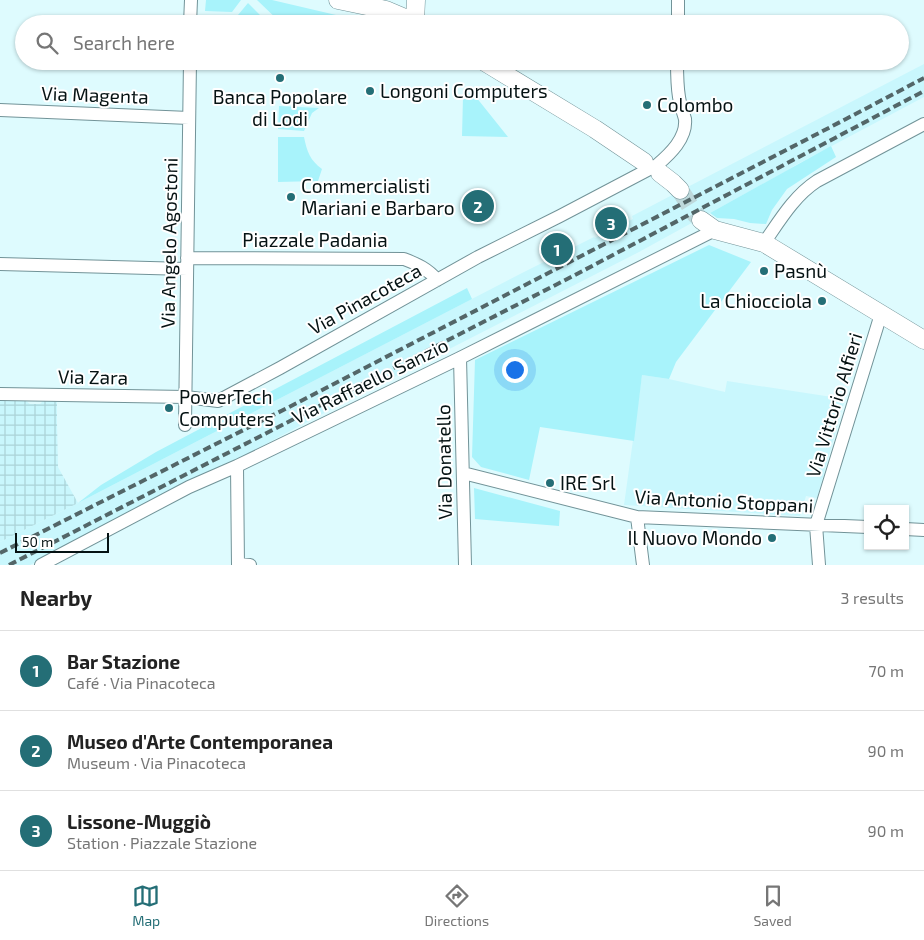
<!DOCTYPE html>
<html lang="en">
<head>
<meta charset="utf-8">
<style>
  body { margin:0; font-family:"Exo 2",sans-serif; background:#f2f2f2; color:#222 }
  .controls { position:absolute; right:15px; bottom:15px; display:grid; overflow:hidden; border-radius:0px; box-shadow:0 1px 4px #0004 }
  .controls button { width:45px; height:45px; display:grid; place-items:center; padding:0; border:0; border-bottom:1px solid #e0e0e0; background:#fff; color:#222; font:25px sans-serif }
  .scale { position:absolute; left:15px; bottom:12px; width:94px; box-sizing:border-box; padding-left:5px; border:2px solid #051213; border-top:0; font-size:14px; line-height:18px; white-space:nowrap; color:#051213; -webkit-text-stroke:4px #fff; paint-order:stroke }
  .you { position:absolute; left:514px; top:369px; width:18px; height:18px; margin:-12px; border:4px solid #fff; border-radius:50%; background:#1a73e8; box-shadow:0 0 0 8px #1a73e833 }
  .badge { display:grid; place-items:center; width:32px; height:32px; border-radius:50%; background:#246e76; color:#fff; font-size:16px; font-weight:700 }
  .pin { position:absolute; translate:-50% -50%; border:2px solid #fff; box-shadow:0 1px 5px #0006 }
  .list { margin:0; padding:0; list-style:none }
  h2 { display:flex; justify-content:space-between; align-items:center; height:65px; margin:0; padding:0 20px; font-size:21px }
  h2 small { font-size:16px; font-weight:400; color:#767676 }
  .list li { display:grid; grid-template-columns:32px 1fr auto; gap:15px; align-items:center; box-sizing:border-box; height:80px; padding:0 20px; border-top:1px solid #e0e0e0 }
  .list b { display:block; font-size:19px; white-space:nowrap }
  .list p { margin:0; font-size:16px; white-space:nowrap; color:#767676 }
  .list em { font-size:16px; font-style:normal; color:#767676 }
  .icon { flex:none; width:28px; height:28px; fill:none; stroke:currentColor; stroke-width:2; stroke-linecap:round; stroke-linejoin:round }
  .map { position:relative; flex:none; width:924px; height:565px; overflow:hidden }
  .search { position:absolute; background:#fff; box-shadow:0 1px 4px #0004; left:15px; right:15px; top:15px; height:55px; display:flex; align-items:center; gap:12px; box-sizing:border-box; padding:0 18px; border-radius:28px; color:#767676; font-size:19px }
  .sheet { height:305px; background:#fff }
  nav { display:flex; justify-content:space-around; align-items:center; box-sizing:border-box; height:70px; border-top:1px solid #e0e0e0; background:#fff; font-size:14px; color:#767676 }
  nav a { display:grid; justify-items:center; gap:2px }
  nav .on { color:#246e76 }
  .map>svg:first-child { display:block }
  .built { fill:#c9f7fd }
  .industrial { fill:url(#industrial-grid) }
  .green { fill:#a8f3fb }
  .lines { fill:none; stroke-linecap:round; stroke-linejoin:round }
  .secondary-tunnel { stroke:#bdd8db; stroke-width:18; stroke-dasharray:18 9; stroke-linecap:butt }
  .street-casing { stroke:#729398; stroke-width:14 }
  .secondary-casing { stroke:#729398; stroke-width:19 }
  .street { stroke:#fff; stroke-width:12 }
  .secondary { stroke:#fff; stroke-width:18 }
  .rail { stroke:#536668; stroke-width:4; stroke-dasharray:8 4; stroke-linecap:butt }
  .poi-dot { fill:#246e76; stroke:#fff; stroke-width:2 }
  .labels { text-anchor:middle; stroke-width:4; stroke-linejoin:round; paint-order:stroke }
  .poi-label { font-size:19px; fill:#051213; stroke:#fff; text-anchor:start }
  .street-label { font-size:19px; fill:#051213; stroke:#fff }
</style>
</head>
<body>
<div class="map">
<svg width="924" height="565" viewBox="0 0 924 565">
  <defs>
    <pattern id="industrial-grid" width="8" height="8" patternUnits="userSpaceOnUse" patternTransform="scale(1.25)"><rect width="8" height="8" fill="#c9f7fd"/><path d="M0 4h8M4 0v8" fill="none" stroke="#abd3d8"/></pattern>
  </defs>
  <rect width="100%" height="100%" fill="#defbfe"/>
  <path class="built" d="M924,64V97L794,166L790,169L639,252L324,413L245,455L30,565H0V542L78,503L522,273L594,237L595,238L633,219L632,216Z
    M642,375L669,379L725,392L727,381L845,399L817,498L806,496L800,516L624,505Z"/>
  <path class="industrial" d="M22,398L30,404H40L44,400H57V423L58,467L78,503L0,542V399Z"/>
  <path class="green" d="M206,0H241L232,12L205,11Z
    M257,0H272L336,15L335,24H282Z
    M248,3L269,24H238V15Z
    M469,93L476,97L508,137L462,136L463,97Z
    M279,106L319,108L312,113L304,131L278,129Z
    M278,137H304C307,152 310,160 322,169L318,181L278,182Z
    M831,146L836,157L787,189L772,210L766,224L750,223L734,219L717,218L710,213Z
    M709,245L751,262L676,362L669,379L642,375L634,441L540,427L529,480L481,467L472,457L475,360Z
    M467,288L472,299L78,503L101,485L156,452Z
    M474,488L560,511L559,526L475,519Z"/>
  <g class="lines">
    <path class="secondary-tunnel" d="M680,190L695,214L701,220"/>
    <defs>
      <path id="street" d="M190,24L191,0
        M678,24V0
        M0,110L189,118
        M764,243C780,220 794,196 817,181L924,124
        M187,258L404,259C417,264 428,269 437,280
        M0,264L187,269
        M460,358L465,565
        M0,394L186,397L218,401L280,368L478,257L560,216L657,165C670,154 687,138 685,119C683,112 680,104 679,97C677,85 677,73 677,61
        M185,425L190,61
        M237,466L238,565
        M463,473L637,517L868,527
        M637,517L643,565
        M905,529L924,530
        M238,564L250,565
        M41,565L189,487L237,466L460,358L715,230
        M819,565L816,525L881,314"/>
      <path id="secondary" d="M338,0L386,10L419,24
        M415,22L416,0
        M483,61L595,129L644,162
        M660,173L673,183L680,190
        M701,220L715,230L764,243L924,340"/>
    </defs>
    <use href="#street" class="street-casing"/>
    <use href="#secondary" class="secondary-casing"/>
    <use href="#street" class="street"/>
    <use href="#secondary" class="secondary"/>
    <path class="rail" d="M0,553L297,403L846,119L924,78
      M9,565L575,275L924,91"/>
  </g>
  <g class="poi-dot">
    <circle cx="280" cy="78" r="5"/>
    <circle cx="370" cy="91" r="5"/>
    <circle cx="647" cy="105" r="5"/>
    <circle cx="291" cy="197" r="5"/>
    <circle cx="764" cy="271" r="5"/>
    <circle cx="822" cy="301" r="5"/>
    <circle cx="169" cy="408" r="5"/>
    <circle cx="550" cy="483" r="5"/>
    <circle cx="772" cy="538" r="5"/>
  </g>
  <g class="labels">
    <g class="poi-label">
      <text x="380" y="98">Longoni Computers</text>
      <text x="280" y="104" text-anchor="middle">Banca Popolare<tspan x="280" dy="22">di Lodi</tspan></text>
      <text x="657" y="112">Colombo</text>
      <text x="301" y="193">Commercialisti<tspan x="301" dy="22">Mariani e Barbaro</tspan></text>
      <text x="774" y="278">Pasnù</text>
      <text x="812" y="308" text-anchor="end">La Chiocciola</text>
      <text x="179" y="404">PowerTech<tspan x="179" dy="22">Computers</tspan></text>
      <text x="560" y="490">IRE Srl</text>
      <text x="762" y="545" text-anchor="end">Il Nuovo Mondo</text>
    </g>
    <g class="street-label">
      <text transform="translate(95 95) rotate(2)" y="7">Via Magenta</text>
      <text x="315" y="247">Piazzale Padania</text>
      <text transform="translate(169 243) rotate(-89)" y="7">Via Angelo Agostoni</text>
      <text transform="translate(365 299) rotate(-29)" y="7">Via Pinacoteca</text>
      <text transform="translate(93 377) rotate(1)" y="7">Via Zara</text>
      <text transform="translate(370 381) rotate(-26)" y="7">Via Raffaello Sanzio</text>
      <text transform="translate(834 405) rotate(-73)" y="7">Via Vittorio Alfieri</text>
      <text transform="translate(444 462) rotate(-91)" y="7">Via Donatello</text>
      <text transform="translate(724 501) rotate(3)" y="7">Via Antonio Stoppani</text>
    </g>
  </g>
</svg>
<div class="controls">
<button><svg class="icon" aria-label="locate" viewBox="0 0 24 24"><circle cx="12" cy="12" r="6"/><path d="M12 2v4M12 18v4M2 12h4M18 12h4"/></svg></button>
</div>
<div class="scale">50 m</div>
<div class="you"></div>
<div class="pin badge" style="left:557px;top:249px">1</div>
<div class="pin badge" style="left:478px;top:206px">2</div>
<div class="pin badge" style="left:611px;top:223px">3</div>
<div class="search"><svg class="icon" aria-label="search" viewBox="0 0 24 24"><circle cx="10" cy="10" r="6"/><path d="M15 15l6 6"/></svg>Search here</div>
</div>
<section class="sheet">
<h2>Nearby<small>3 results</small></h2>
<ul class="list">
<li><span class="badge">1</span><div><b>Bar Stazione</b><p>Café · Via Pinacoteca</p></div><em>70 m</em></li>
<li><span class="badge">2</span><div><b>Museo d'Arte Contemporanea</b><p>Museum · Via Pinacoteca</p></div><em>90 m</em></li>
<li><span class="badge">3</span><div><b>Lissone-Muggiò</b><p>Station · Piazzale Stazione</p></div><em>90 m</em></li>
</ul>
</section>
<nav>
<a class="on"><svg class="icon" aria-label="map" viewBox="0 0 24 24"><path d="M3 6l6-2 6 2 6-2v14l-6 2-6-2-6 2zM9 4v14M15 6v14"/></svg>Map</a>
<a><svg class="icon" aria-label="directions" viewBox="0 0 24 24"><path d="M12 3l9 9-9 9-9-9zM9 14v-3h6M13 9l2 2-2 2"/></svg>Directions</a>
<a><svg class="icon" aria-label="saved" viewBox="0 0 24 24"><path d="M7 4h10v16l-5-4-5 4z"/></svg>Saved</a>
</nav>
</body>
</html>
